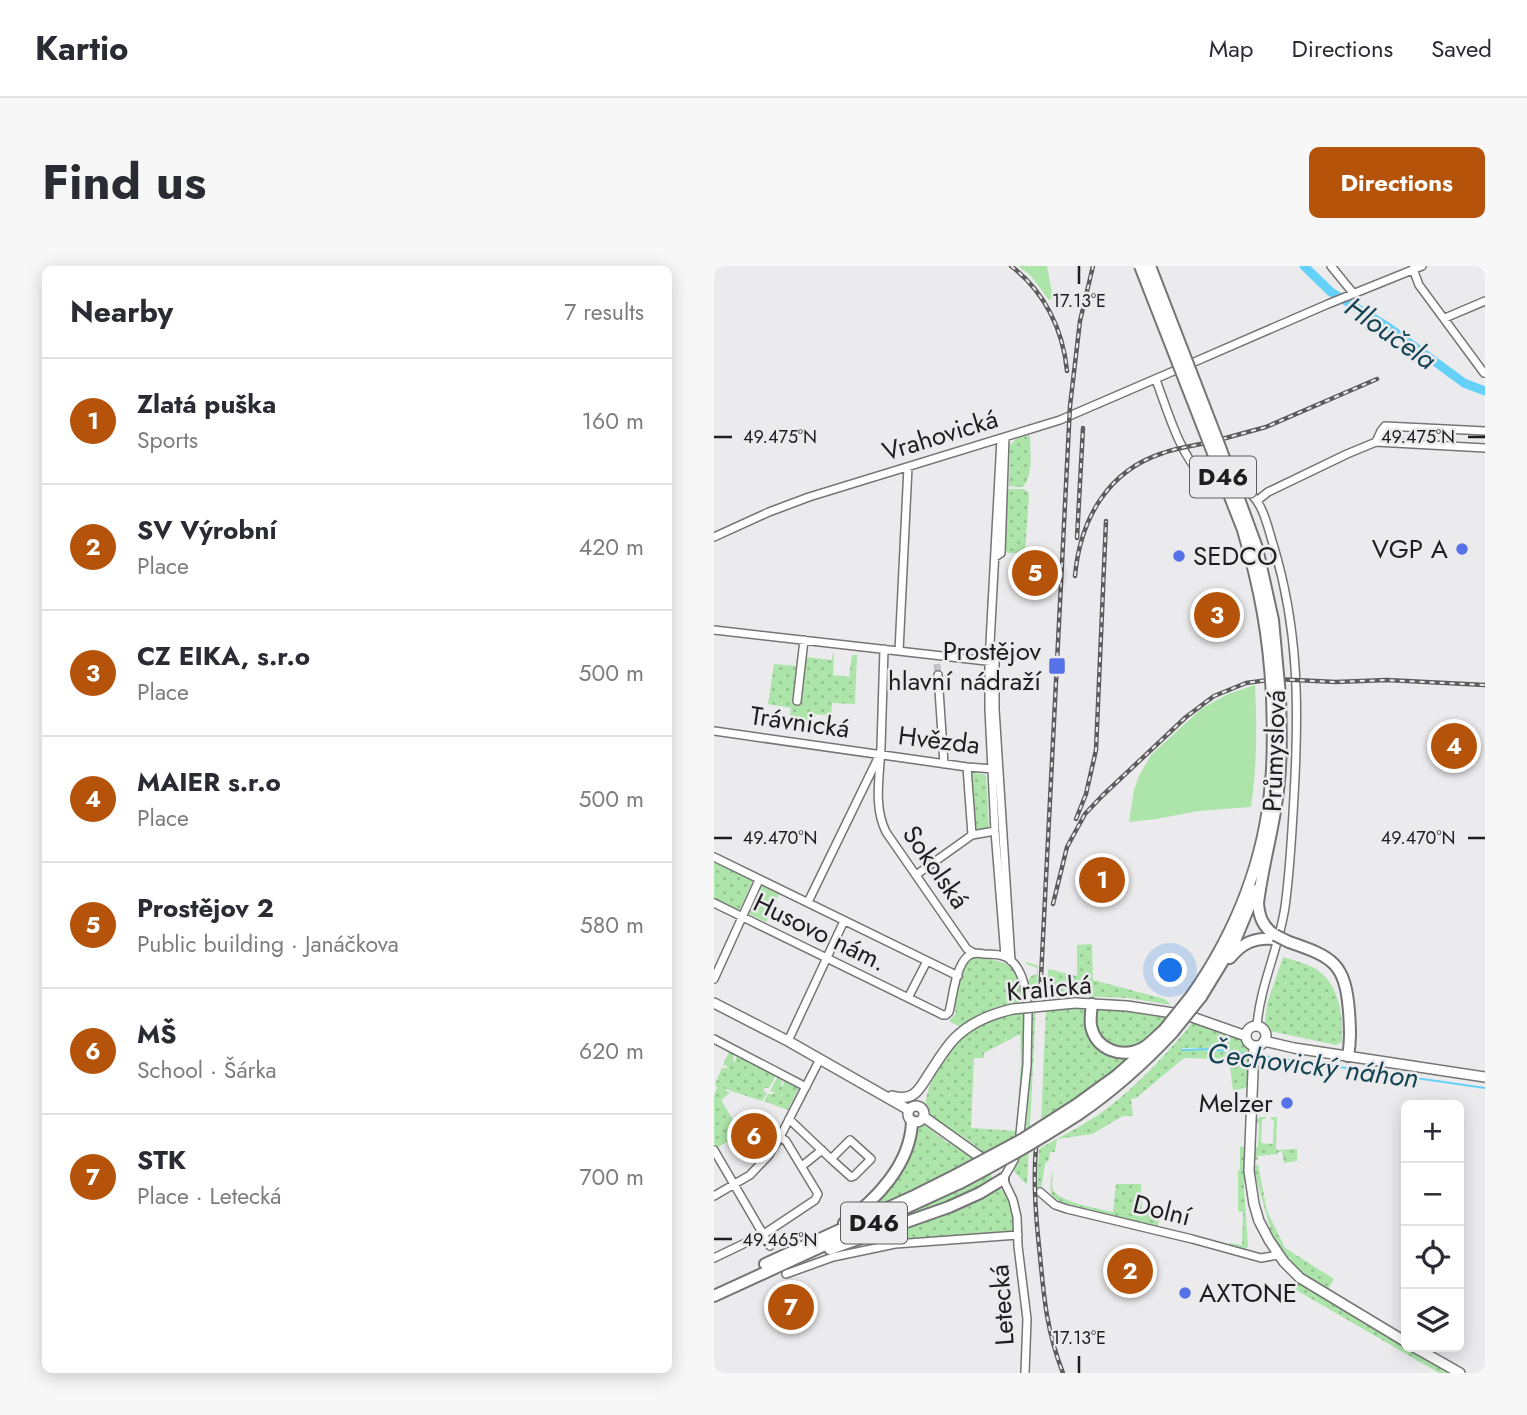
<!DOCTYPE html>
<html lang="en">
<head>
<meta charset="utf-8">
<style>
  body { margin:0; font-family:Jost,sans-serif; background:#f7f7f7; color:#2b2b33 }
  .controls { position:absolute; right:21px; bottom:21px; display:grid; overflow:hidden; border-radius:10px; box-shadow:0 4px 18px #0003 }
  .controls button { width:63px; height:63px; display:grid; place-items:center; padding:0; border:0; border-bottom:2px solid #e1e1e2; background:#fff; color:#2b2b33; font:35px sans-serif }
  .you { position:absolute; left:457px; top:705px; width:24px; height:24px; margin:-18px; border:5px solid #fff; border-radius:50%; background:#1a73e8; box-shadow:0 0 0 10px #1a73e833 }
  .badge { display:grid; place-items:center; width:46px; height:46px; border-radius:50%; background:#b45309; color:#fff; font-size:23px; font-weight:700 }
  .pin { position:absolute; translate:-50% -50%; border:4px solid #fff; box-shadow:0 2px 7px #0006 }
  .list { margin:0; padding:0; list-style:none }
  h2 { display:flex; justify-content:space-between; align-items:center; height:91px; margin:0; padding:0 28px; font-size:30px }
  h2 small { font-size:23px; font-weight:400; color:#7c7c81 }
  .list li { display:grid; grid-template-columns:46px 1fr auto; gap:21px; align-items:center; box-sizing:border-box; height:126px; padding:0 28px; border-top:2px solid #e1e1e2 }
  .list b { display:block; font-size:26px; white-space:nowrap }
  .list p { margin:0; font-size:23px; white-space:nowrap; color:#7c7c81 }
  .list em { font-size:23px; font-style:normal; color:#7c7c81 }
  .icon { flex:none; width:38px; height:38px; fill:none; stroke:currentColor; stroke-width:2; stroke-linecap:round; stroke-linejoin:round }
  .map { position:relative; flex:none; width:771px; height:1107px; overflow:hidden; border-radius:10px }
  header { display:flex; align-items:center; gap:42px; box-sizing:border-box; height:98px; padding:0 35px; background:#fff; border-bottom:2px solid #e1e1e2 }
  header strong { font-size:33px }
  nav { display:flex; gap:38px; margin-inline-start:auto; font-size:24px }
  .intro { display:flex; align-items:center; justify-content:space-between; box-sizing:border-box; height:168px; padding:0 42px }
  h1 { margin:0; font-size:49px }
  .button { padding:18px 32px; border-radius:10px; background:#b45309; color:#fff; font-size:24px; font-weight:700 }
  main { display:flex; gap:42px; padding:0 42px }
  aside { flex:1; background:#fff; border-radius:10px; box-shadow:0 4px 18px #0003 }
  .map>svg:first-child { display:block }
  .grass { fill:url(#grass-dots) }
  .garden { fill:#ace4a9 }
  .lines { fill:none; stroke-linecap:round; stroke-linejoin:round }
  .stream { stroke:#66d1f8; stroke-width:2 }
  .river { stroke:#66d1f8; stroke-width:9 }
  .minor-tunnel { stroke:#c2c2c4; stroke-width:7; stroke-dasharray:7 3.5; stroke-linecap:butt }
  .minor-casing { stroke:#757576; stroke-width:10 }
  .major-casing { stroke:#757576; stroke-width:12 }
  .highway-casing { stroke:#757576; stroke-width:14 }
  .minor { stroke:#fff; stroke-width:7 }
  .major { stroke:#fff; stroke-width:9 }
  .highway { stroke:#fff; stroke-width:10 }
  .rail-casing { stroke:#5c5c5c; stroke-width:4.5 }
  .rail { stroke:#ebebed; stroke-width:2; stroke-dasharray:5; stroke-linecap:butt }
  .major-bridge-casing { stroke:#757576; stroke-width:12; stroke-linecap:butt }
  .highway-bridge-casing { stroke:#757576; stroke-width:14; stroke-linecap:butt }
  .major-bridge { stroke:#fff; stroke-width:9 }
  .highway-bridge { stroke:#fff; stroke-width:10 }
  .ticks { fill:none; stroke:#1e1e1e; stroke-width:2.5 }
  .poi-dot { fill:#5672e8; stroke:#ebebed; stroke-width:2.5 }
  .labels { text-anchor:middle; stroke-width:5; stroke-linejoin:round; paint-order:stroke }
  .shield { fill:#ebebed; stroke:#5c5c5c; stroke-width:2 }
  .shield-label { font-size:24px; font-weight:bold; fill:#1e1e1e }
  .street-label { font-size:26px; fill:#1e1e1e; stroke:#ebebed }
  .poi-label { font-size:26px; fill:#1e1e1e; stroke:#ebebed; text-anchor:end }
  .water-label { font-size:28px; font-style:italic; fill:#134252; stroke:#ebebed }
  .ticks-label { font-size:18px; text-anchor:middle; fill:#1e1e1e; stroke:#ebebed; stroke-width:5; stroke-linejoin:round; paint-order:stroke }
</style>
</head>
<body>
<header>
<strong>Kartio</strong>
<nav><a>Map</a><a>Directions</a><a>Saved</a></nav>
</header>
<div class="intro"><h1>Find us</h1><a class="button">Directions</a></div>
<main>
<aside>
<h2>Nearby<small>7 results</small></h2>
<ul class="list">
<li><span class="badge">1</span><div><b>Zlatá puška</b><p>Sports</p></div><em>160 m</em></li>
<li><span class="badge">2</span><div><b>SV Výrobní</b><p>Place</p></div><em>420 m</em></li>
<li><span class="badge">3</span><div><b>CZ EIKA, s.r.o</b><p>Place</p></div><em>500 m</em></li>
<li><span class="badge">4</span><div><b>MAIER s.r.o</b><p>Place</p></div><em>500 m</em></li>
<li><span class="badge">5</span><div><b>Prostějov 2</b><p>Public building · Janáčkova</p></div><em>580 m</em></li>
<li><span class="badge">6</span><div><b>MŠ</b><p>School · Šárka</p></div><em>620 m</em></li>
<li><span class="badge">7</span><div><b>STK</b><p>Place · Letecká</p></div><em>700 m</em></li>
</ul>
</aside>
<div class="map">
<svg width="771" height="1107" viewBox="0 0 771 1107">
  <defs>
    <pattern id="grass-dots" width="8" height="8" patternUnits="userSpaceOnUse" patternTransform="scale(1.75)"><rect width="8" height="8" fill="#ace4a9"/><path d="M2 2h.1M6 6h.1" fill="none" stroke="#94c391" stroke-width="1.8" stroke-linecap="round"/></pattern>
  </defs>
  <rect width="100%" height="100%" fill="#ebebed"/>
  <path class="grass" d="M316,169C316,185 320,208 309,221L295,220L296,179L302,173Z
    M295,223H310L314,226L315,229L311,287H294L289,281L292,225Z
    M119,386L120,387L119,409L135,411L138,389H143L141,438L118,437L116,462L100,460L101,455L112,456V449L101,448V451L98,452V461H92L91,459L78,458L79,449H76L77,442L54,438L60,398L82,400L78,435L86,436L91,391L118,394Z
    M256,506L272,509L275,564L259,565Z
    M0,595L39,614L25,645L0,633Z
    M378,678L379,714L451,733L457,739L415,732L367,730L362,728L333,731L334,703L363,710V679Z
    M263,691C271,692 293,696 299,702C316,720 309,803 307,828L305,829L306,833L304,857L303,858L307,794L306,768L270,787V792H260L257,862L304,865L302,878L273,892L260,879L248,870L216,851L211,844C212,815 231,787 252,768L245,760L235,755L242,747C241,743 239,739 239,735C239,721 249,696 263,691Z
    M569,691C579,694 590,697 600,702C626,717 629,749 628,776L622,779L556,765L551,757L553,738Z
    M312,696L324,700L313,919L298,903L308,879L312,863L318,788L317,746L313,717L317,710L323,708V702L312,698Z
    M361,742L371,743C372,778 381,788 417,793L372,828L359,834L327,856L332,743Z
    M384,743L411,744L454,749C443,762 432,776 415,781C394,788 374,762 384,743Z
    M479,756L519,768V770C527,773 534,778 535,787L496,782H468V784H496L535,789L533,821L519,825L515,793L470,792L422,832L417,833L419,850H409L378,868L343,873L341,886H336L335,894L331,898L327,923L323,925L325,883C347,870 371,859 391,844C424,819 453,788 479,756Z
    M16,784L20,787L19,796H21L23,788L62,809L55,822H50V826L53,827L48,835L8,822L16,827L7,834L27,867L3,882L0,877V829L3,822L1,818L8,802H13V800L9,799Z
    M64,810L68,812L67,820H69L70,813L84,820V824L74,844L50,835L54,828H60V826L56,825Z
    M546,851H552V853H548L547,877L559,878L560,854L556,853L558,851H563L562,883L563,884L583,883V895L570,897L568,885L564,886V888L543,890L544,894L539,893L540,881H544L545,858L541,857V854Z
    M208,858C215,861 222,868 230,874C244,884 274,894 278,912L276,916L281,923C283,923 285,922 287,923C298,926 301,955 299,964L293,967L199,972L152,980L145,951L161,935L200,859Z
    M528,880L533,883L530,921L534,981L531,983L515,979L516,977L528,979L529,946L524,945V904H526V881Z
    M544,898L553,945L571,982L620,1013L612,1026L588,1008L573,994L577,991L572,993L556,968V962L539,901Z
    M339,906C339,911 337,919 339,924C345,936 386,943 399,946L402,918H427L428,944L446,948L444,960L443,961C426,957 344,942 338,929C335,923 337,913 338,907Z
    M574,1015L587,1017L692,1078V1081H696L741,1107H725L582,1024L573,1025L572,1017Z"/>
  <path class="garden" d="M304,0H333L339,32L335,34L316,9Z
    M541,419C543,460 543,500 537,541L484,545L442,553L415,556L420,524L425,510L437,489L487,443L514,428Z
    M48,620L65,628L52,656L35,648Z"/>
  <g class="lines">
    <path class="stream" d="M468,784L496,783L536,788
      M542,789L771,822"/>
    <path class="river" d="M590,0L617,26L674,61L750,117L771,125"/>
    <path class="minor-tunnel" d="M223,398L224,409"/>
    <defs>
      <path id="minor" d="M617,0L639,27
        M699,3L705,19L770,107
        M731,52L771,35
        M478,97L614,38L708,0
        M442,114C452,140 466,189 487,208C492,213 499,215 507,216
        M287,173L275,396V443L281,565L291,690
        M662,176L771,182
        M526,220C549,232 552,256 559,278C585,363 585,442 580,530C578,567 576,605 571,641C565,682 546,719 543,760
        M544,234L554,226L633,188L662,176L667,165L671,160L771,165
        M0,271L55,246L95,231L346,154L462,104
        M281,291L287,287L291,171
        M0,364L281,396V443L297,695
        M170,383C169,416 168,448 167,481C166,509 159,540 172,566L253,683L260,687
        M185,385L194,201
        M224,409L230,498
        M83,435L90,374
        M0,465L253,501L280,503
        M253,501L258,569
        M0,591L244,710
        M202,609L258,569L281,565
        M94,636L164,492
        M0,637L229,749H232L235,746C239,731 241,701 254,690C259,686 265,687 270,688C277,688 286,688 292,691C307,699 311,719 313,734
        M0,713L45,614
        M194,732L213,695
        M0,773L92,821
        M74,775L130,655
        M75,853L117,893
        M306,868L313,799L314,745
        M136,874L157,893L140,910L137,911L117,893Z
        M0,884L56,980
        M300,894L289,913L299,934L303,951L304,980L313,1053L311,1107
        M88,900L108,884
        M326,926L341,939L353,943L478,973L547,992L564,989
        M0,930L36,909L55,889L66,871L106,793
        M0,992L50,968L101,934L104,928L72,875L66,871
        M72,1008L119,991L181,978L304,969"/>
      <path id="major" d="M0,737L74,775L195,844
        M361,737L413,740L459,747
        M478,751L532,770
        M532 770a10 10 0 1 1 20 0a10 10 0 1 1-20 0Z
        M550,775L580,782L771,811
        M540,780L535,905L540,938L545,955L555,974L570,996L586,1012L692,1076
        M178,830C200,836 205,824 215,808C223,796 231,782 241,772C257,756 277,748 299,743
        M194 848a8 8 0 1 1 16 0a8 8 0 1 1-16 0Z
        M210,851L266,891
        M700,1081L746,1107"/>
      <path id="highway" d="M561,669C549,661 545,651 544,637C548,604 557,572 562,539C568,503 567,467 566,430
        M575,676C619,691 631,697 635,745C636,761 637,774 634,790
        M516,692C528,677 541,671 560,673
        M478,729C522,666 551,593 557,516C560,487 559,459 558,430
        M487,731L520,677L542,624
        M378,738C377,745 376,752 377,760C382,784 408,793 429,782C437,777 443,770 450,764
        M362,839L402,810L434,782
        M365,848C400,824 430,797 459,766
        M130,957C162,934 197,898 198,855
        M116,983L235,941L266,927L289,913
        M51,998L202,929L242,909
        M0,1030L246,917"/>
    </defs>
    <use href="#minor" class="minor-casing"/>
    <use href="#major" class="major-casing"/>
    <use href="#highway" class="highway-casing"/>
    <use href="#minor" class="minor"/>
    <use href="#major" class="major"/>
    <use href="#highway" class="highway"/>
    <defs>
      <path id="rail" d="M297,0C330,25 349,63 353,105
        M508,173L552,161L663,113
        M363,272L369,162
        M361,310C366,254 393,205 449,187C463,182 478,180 492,177
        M362,553L372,528L382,484L392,255
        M339,638L353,581L371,548L388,530L472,451L500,430L532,417L561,413L622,416L673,414L771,419
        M326,731L356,140L366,55L379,0
        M322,881C319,918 322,953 326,990C330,1033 333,1066 349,1107"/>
    </defs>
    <use href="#rail" class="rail-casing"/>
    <use href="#rail" class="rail"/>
    <defs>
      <path id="major-bridge" d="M299,743L361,737"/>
      <path id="highway-bridge" d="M426,0L529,264C546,322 555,370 558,430
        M436,0L506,181L543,282L559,354L566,430
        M561,669L575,676
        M450,764L478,729
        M459,766L487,731
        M242,909L309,873L362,839
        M246,917C287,896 326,873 365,848"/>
    </defs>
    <use href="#major-bridge" class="major-bridge-casing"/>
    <use href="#highway-bridge" class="highway-bridge-casing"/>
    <use href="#major-bridge" class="major-bridge"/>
    <use href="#highway-bridge" class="highway-bridge"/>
  </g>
  <path class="ticks" d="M365,0V18M0,171H18M754,171H771M0,572H18M754,572H771M0,973H18M365,1090V1107"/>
  <g class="poi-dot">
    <circle cx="748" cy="283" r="7"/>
    <circle cx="465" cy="290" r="7"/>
    <rect x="334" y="391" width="18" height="18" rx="3.5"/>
    <circle cx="573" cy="837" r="7"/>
    <circle cx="471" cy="1027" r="7"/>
  </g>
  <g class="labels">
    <g class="shield">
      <rect x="476" y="190.5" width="66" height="41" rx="5"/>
      <rect x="127" y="936.5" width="66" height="41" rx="5"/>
    </g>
    <g class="shield-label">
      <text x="509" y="219">D46</text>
      <text x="160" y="965">D46</text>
    </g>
    <g class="street-label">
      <text transform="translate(226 169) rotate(-17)" y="9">Vrahovická</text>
      <text transform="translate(86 456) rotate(8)" y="9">Trávnická</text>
      <text transform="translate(225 474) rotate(7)" y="9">Hvězda</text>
      <text transform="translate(560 485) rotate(-88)" y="9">Průmyslová</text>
      <text transform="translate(222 601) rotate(55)" y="9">Sokolská</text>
      <text transform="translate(106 666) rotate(26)" y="9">Husovo nám.</text>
      <text transform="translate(335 722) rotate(-5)" y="9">Kralická</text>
      <text transform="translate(448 944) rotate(14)" y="9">Dolní</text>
      <text transform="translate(288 1039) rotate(-94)" y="9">Letecká</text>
    </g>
    <g class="poi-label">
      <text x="734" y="292">VGP A</text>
      <text x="479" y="299" text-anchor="start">SEDCO</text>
      <text x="327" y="394">Prostějov<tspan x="327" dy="30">hlavní nádraží</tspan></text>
      <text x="559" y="846">Melzer</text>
      <text x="485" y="1036" text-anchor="start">AXTONE</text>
    </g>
    <g class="water-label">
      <text transform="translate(677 67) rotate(35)" y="10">Hloučela</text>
      <text transform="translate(599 799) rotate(7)" y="10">Čechovický náhon</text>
    </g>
  </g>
  <g class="ticks-label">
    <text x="365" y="41">17.13°E</text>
    <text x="66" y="177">49.475°N</text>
    <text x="704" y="177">49.475°N</text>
    <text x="66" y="578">49.470°N</text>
    <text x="704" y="578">49.470°N</text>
    <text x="66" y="980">49.465°N</text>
    <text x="365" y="1078">17.13°E</text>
  </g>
</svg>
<div class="controls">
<button>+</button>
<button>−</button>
<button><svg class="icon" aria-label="locate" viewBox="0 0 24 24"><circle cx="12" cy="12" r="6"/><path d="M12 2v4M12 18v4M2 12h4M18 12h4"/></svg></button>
<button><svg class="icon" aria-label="layers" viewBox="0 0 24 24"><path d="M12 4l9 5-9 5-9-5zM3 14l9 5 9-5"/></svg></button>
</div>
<div class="you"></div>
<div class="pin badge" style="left:388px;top:614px">1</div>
<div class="pin badge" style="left:416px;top:1005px">2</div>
<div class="pin badge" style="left:503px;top:349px">3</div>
<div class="pin badge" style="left:740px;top:480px">4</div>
<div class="pin badge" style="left:321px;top:307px">5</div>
<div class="pin badge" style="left:40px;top:870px">6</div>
<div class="pin badge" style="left:77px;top:1041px">7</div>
</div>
</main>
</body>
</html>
